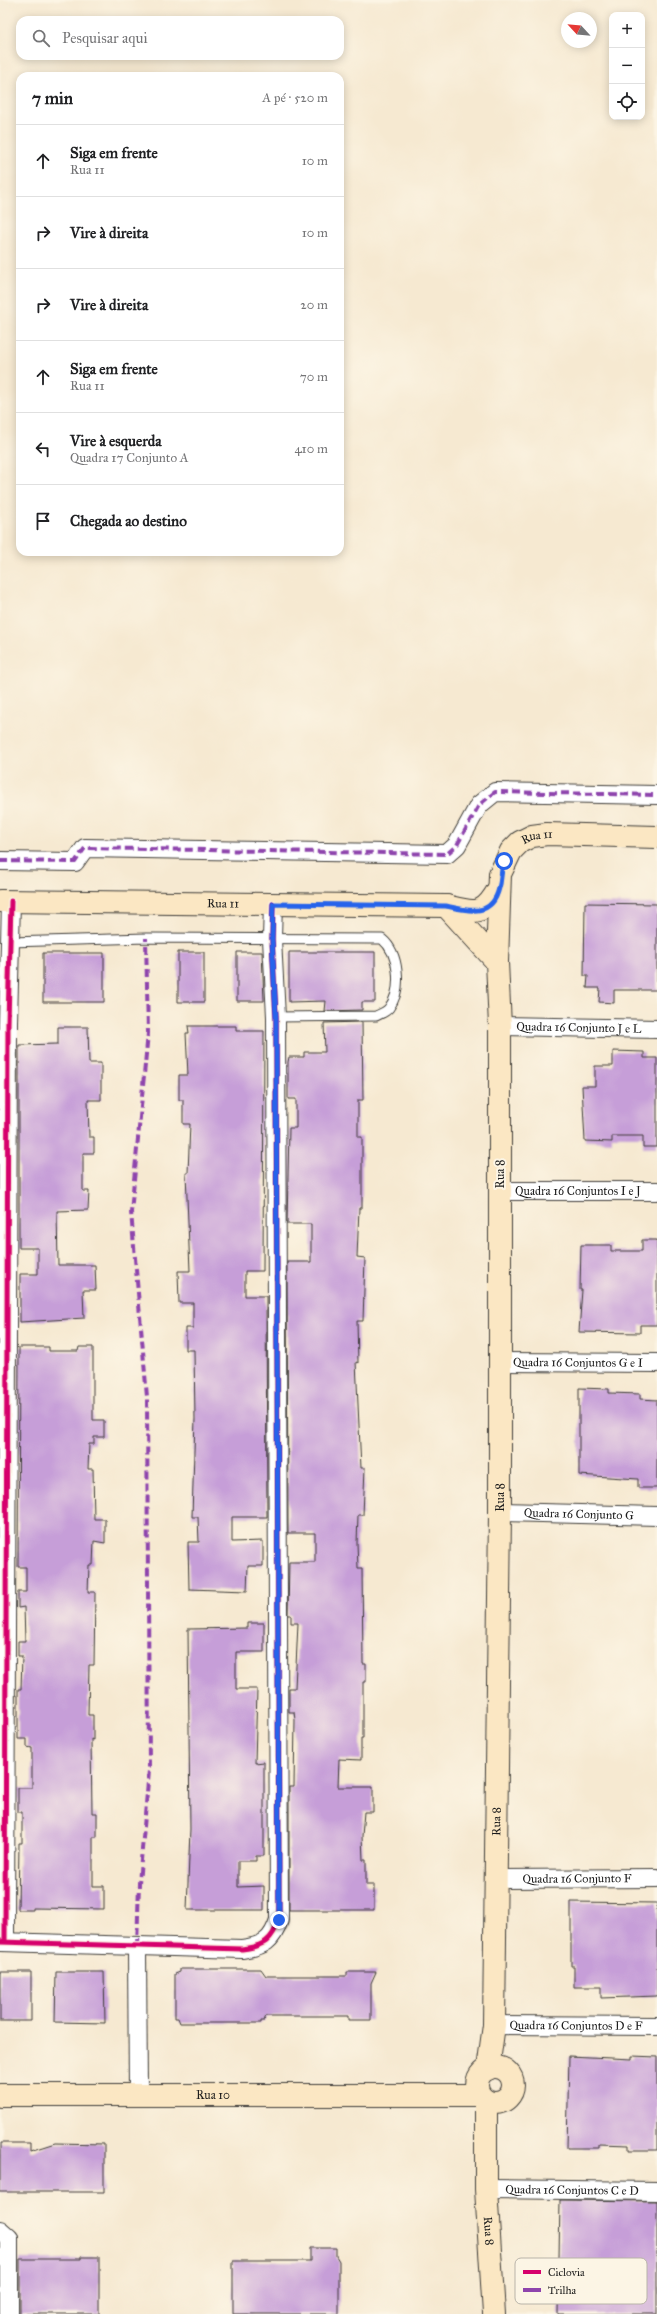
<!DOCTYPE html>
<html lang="pt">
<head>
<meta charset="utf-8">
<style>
  body { margin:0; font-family:"IM FELL Great Primer",serif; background:#f6f6f6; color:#202124 }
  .controls { position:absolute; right:12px; top:12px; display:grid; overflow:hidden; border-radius:8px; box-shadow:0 2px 10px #0003 }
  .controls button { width:36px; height:36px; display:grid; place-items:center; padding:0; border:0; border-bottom:1px solid #e0e0e0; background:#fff; color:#202124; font:20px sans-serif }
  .compass { position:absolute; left:561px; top:12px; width:36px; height:36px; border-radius:50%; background:#fff; box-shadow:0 2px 10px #0003; rotate:296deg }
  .stop { position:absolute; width:12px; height:12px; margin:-9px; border:3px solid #2563eb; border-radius:50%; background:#fff }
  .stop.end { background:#2563eb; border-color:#fff; box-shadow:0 1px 4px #0008 }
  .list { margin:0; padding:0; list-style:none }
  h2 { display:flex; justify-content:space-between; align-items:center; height:52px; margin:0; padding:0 16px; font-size:17px }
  h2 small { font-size:13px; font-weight:400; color:#757577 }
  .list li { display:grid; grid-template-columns:26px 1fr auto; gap:12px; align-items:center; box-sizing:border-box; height:72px; padding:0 16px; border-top:1px solid #e0e0e0 }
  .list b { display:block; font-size:15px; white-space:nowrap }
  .list p { margin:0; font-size:13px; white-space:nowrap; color:#757577 }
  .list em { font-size:13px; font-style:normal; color:#757577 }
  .icon { flex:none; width:22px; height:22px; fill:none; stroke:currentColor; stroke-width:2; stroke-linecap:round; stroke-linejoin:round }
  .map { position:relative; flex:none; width:657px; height:2314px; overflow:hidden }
  .search { position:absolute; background:#fff; box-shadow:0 2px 10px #0003; left:16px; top:16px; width:328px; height:44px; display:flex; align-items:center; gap:10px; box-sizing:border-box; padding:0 14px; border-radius:12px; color:#757577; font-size:15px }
  .panel { position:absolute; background:#fff; box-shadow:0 2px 10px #0003; left:16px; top:72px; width:328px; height:484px; border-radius:12px }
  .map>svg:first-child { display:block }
  .building { fill:#c69ed8 }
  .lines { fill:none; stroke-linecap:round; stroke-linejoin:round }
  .lane-casing { stroke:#3d3b37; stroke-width:11 }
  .street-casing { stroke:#3d3b37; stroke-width:20 }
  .secondary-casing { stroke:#3d3b37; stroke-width:24 }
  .lane { stroke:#fff; stroke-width:9 }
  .street { stroke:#fff; stroke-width:18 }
  .secondary { stroke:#fbe7c3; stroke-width:22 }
  .quiet { stroke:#8e44ad; stroke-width:4; stroke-dasharray:8 4; stroke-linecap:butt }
  .cycleway-casing { stroke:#fcf5e5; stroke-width:8 }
  .cycleway { stroke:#d6006c; stroke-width:5 }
  .route { stroke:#2563eb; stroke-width:5 }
  .labels { text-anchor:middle; stroke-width:4; stroke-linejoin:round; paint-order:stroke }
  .street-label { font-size:12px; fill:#1c1c1c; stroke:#fcf5e5 }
  .key { fill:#fcf5e5; stroke:#b9b4a9; stroke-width:1 }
  .key-label { font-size:11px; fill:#1c1c1c }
</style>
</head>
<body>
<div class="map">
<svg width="657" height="2314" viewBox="0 0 657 2314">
  <rect width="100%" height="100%" fill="#fcf5e5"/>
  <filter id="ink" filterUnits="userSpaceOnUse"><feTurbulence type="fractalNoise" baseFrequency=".025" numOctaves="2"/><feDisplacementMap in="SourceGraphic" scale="8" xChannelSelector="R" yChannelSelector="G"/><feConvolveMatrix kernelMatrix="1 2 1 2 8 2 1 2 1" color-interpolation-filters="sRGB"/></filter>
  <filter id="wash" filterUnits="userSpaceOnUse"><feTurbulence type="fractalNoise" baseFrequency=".012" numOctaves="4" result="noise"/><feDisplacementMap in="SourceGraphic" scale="16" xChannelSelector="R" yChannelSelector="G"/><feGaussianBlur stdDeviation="0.9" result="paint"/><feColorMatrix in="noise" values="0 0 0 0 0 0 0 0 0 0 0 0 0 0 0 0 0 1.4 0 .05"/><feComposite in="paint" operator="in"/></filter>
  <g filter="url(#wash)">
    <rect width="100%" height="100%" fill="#f6e9d1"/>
    <g id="blocks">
      <path class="building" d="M585,903L657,904V990H614V1003L599,1002L600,988H587L588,976H584Z
        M178,952H204V1002H178Z
        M237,952H262L264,1001H237Z
        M289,952H375V1002H362V1010L325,1011L326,1001L289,1002Z
        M43,953H104V1002H43Z
        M362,1022L363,1100H358V1137H362V1208H359L357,1257L365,1258L363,1321H357L358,1363L356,1362L361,1468H365L363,1515H358L357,1543L358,1568H362L363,1664H366V1682H363V1738H361V1760L339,1759L338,1787H373V1812H364L362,1836L363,1860H366V1885H374V1910H289V1787H294L295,1720L294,1712H289V1688H295L298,1623H291V1615H288L289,1562H315V1533H288L287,1262H311V1224H287L289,1128H296V1099H288V1062L289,1057H304V1052H325L324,1023Z
        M188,1026H236V1031H264L263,1271H245V1296H266L267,1517H232V1542L263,1541V1566H248L247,1591L189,1589L188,1542H199L198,1517H192L195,1419L194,1350H186V1328H193V1303H179L178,1271H190L186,1173H188L190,1124H183V1100H179V1075H188L186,1033H189Z
        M58,1027H88L89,1063H101V1100H88L89,1137H94V1153H83V1191H89L88,1210L57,1211L58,1265H95L96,1290H83L84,1318L20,1322V1274H38V1248H19V1045L58,1044Z
        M613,1051L644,1052V1058H657V1147H643V1136H612V1142L585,1141L582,1086H595V1066H613Z
        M642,1240H657V1325H640V1333L579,1332L582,1290H580L581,1245H611V1251H642Z
        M19,1347H49V1351H78L79,1347H93V1420H104V1437H94V1444H89L88,1469H93L94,1519H105V1543L94,1541L93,1565H89L88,1592H95L94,1665H89L88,1715H93V1740L91,1739L92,1813H97V1837H93V1886H104V1909L33,1908V1910H18L19,1843H22V1812H18V1788H32V1748L27,1747V1739H18V1689H21L22,1656H18V1641H25L24,1607L18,1608V1592H26V1567H18Z
        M579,1388L609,1389V1393L640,1394V1399L657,1400V1488H638V1479L579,1475Z
        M247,1623H264V1652H236V1689H257L255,1763L264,1762V1856H256V1861H238V1887L264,1886V1910H187L190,1829L188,1629L247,1628Z
        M571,1902L657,1903V1996L601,1998V1987H574V1966H571Z
        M180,1969H261L266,1976H347V1972H376L371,1983V2020H348V2016H266L264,2021H261V2023H180L178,2018H175V1974L180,1972Z
        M0,1972H31V2021H0Z
        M56,1972H104L105,2023L55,2022Z
        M569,2056L632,2059V2056L657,2057V2150H629V2145L599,2144V2148H567Z
        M0,2143H30V2151L55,2143L104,2144V2192H0Z
        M560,2200L657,2201V2314H558Z
        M310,2248H336V2256L339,2261V2314H233V2261H310Z
        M81,2257H99V2314H20V2259H81Z"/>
    </g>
  </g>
  <g filter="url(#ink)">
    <use href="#blocks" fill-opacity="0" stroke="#3d3b37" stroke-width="1"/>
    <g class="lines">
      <defs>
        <path id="lane" d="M10,942L146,938L382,939C399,953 403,989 389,1008C386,1012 380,1014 376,1016L276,1017"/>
        <g id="street">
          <path d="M0,861L75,862L85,848L447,854L457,845L479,805L495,792L657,795"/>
          <path id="s1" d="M500,1026L657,1029"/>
          <path id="s2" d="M500,1191H657"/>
          <path id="s3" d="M499,1362L657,1363"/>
          <path id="s4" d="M500,1512L657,1516"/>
          <path id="s5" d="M496,1879L657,1878"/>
          <path d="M0,1942L242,1949C264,1946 272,1941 279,1920L276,1017L272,939L273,904"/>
          <path d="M5,1942L8,1023L11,901"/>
          <path d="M137,1947L138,2095"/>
          <path id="s6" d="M494,2025L657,2026"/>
          <path id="s7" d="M486,2189L657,2191"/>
          <path d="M0,2230L9,2238V2314"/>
        </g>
        <g id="secondary">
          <path id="s8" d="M0,901L446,906C475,913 483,917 499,888"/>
          <path d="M446,906L497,962"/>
          <circle cx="495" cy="2085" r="18"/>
          <path id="s9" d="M488,2069L494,2025L500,1512V1026L497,962L500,874L511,851L520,842L532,836L547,834L657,837"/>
          <path id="s10" d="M0,2095H479"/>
          <path id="s11" d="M486,2102V2189L494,2314"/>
        </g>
      </defs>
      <use href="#lane" class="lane-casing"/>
      <use href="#street" class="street-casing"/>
      <use href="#secondary" class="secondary-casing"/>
      <use href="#lane" class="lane"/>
      <use href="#street" class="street"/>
      <use href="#secondary" class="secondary"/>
      <path class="quiet" d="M0,861L75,862L85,848L447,854L457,845L479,805L495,792L657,795
        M137,1947L139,1883L149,1770L147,1397L131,1212L148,1033L146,938"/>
      <defs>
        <path id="cycleway" d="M0,1942L242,1949C264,1946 272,1941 279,1920L276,1017L272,939L273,904
          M5,1942L8,1023L11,901"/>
      </defs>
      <use href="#cycleway" class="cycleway-casing"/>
      <use href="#cycleway" class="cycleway"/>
    </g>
  </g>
  <g class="lines" filter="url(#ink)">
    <path class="route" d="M279,1920L276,1017L272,939L273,904L446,906C468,911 492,918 499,888C502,879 500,873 504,861"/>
  </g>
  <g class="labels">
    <g class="street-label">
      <text dy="4" stroke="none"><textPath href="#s9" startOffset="1252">Rua 11</textPath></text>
      <text dy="4" stroke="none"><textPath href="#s8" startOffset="223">Rua 11</textPath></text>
      <text dy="4" stroke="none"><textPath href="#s1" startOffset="79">Quadra 16 Conjunto J e L</textPath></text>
      <text transform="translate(500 1174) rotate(-90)" y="4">Rua 8</text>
      <text dy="4" stroke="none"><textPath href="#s2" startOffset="78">Quadra 16 Conjuntos I e J</textPath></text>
      <text dy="4" stroke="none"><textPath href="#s3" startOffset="79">Quadra 16 Conjuntos G e I</textPath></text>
      <text dy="4" stroke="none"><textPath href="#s9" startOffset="572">Rua 8</textPath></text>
      <text dy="4" stroke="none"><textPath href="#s4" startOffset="79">Quadra 16 Conjunto G</textPath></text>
      <text dy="4" stroke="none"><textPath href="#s9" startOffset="248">Rua 8</textPath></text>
      <text dy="4" stroke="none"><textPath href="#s5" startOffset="81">Quadra 16 Conjunto F</textPath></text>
      <text dy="4" stroke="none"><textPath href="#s6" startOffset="82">Quadra 16 Conjuntos D e F</textPath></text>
      <text dy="4" stroke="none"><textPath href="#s10" startOffset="213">Rua 10</textPath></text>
      <text dy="4" stroke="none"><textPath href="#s7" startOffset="86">Quadra 16 Conjuntos C e D</textPath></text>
      <text dy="4" stroke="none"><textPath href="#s11" startOffset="129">Rua 8</textPath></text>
    </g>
  </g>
  <rect x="515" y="2258" width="132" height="46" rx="6" class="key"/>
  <rect x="523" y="2270" width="18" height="4" fill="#d6006c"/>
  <rect x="523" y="2288" width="18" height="4" fill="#8e44ad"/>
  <g class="key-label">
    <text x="548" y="2276">Ciclovia</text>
    <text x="548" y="2294">Trilha</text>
  </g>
</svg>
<div class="controls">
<button>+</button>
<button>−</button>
<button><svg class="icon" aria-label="locate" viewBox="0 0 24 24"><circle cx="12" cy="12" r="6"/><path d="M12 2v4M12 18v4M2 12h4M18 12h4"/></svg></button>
</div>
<svg class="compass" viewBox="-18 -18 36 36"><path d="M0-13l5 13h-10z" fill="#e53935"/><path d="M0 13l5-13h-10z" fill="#757577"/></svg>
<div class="stop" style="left:504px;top:861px"></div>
<div class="stop end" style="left:279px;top:1920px"></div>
<div class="search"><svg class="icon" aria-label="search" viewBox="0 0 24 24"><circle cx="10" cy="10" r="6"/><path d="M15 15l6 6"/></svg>Pesquisar aqui</div>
<section class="panel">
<h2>7 min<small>A pé · 520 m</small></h2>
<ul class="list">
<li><svg class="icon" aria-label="ahead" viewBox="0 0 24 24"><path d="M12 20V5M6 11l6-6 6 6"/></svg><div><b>Siga em frente</b><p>Rua 11</p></div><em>10 m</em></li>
<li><svg class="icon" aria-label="right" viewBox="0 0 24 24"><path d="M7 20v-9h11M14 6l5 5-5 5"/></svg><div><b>Vire à direita</b></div><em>10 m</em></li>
<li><svg class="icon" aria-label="right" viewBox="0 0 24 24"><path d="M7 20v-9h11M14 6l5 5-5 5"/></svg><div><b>Vire à direita</b></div><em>20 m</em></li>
<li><svg class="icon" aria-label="ahead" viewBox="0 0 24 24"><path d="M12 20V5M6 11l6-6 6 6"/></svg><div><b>Siga em frente</b><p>Rua 11</p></div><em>70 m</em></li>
<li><svg class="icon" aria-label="left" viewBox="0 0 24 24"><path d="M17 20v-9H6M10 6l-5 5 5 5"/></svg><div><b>Vire à esquerda</b><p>Quadra 17 Conjunto A</p></div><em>410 m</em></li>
<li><svg class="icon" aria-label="arrive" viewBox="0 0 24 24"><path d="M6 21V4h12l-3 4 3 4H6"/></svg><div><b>Chegada ao destino</b></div></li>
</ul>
</section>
</div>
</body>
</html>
